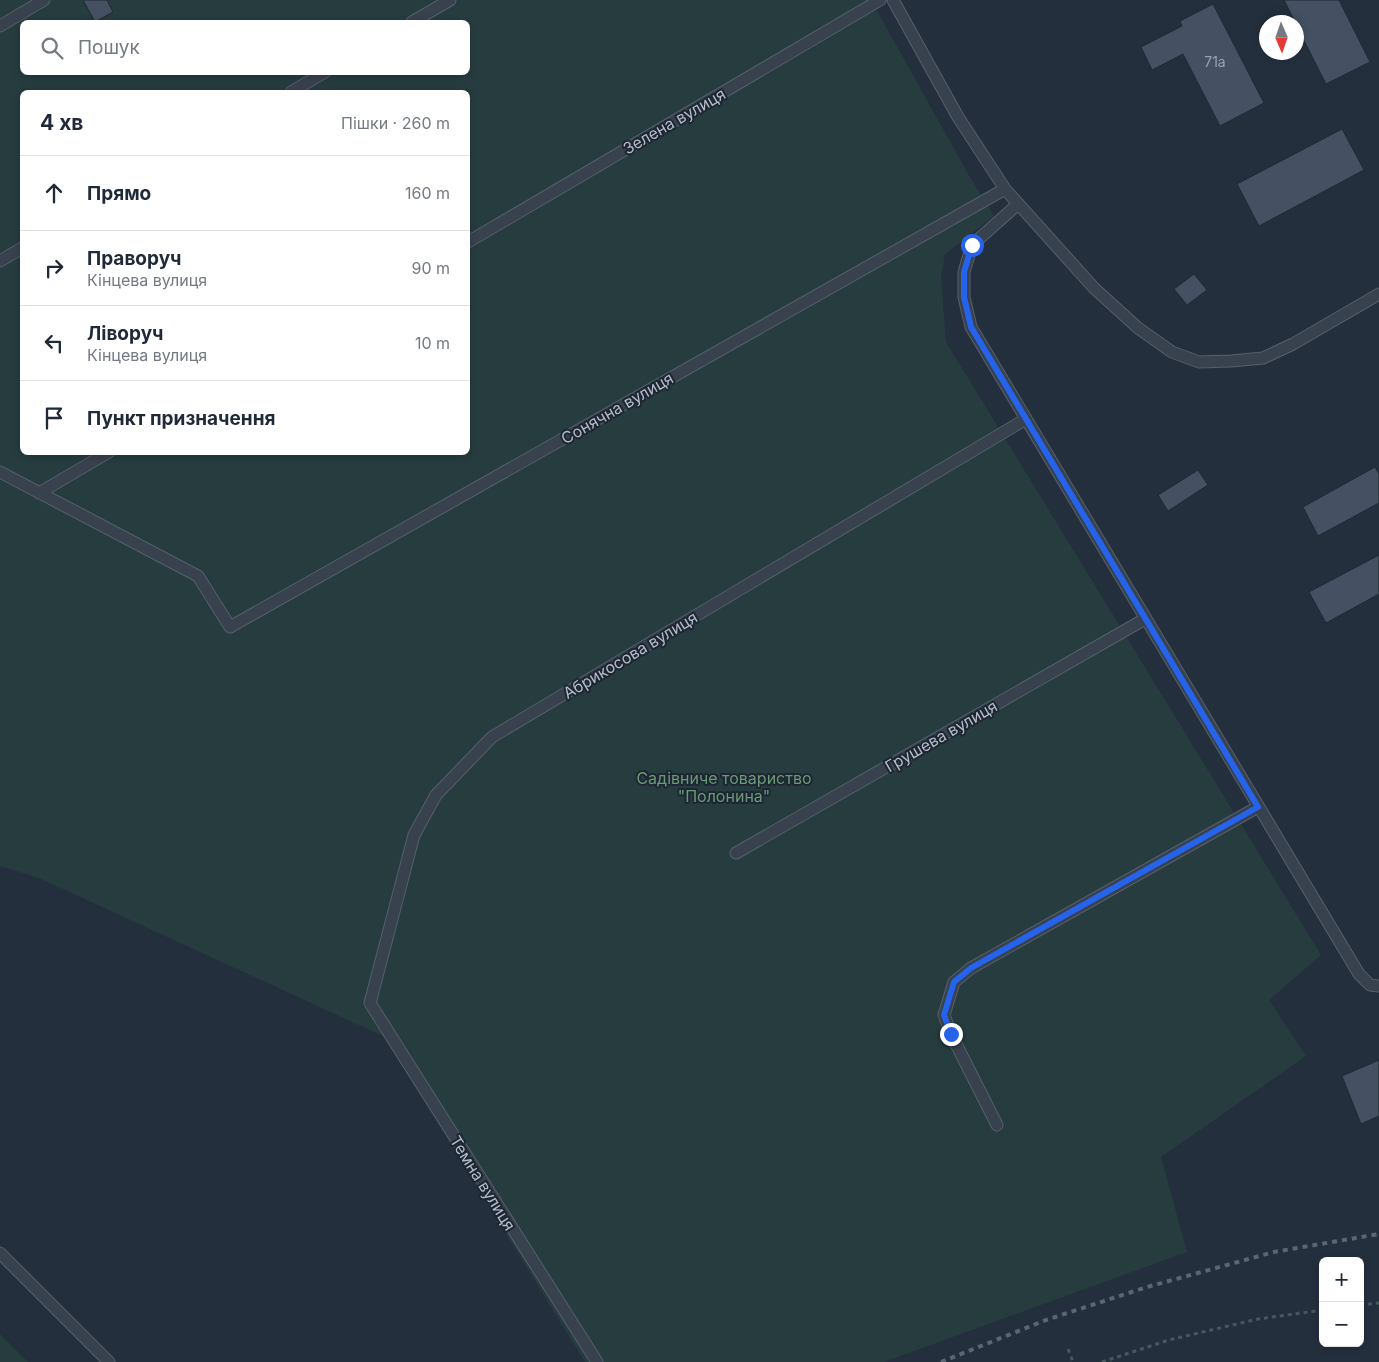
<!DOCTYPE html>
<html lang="uk">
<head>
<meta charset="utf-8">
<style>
  body { margin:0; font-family:Inter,sans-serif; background:#f2f2f3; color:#1f2937 }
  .controls { position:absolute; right:15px; bottom:15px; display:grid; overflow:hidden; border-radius:8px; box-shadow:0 2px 8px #0003 }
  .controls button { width:45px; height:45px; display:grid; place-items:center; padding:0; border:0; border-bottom:1px solid #e0e1e3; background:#fff; color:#1f2937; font:25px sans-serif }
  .compass { position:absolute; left:1259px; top:15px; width:45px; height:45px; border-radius:50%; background:#fff; box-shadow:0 2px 8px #0003; rotate:178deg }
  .stop { position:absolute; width:15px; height:15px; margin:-11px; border:4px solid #2563eb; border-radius:50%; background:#fff }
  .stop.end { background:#2563eb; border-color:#fff; box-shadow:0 1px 5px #0008 }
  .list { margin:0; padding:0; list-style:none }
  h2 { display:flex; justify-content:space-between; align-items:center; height:65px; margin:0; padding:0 20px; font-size:21px }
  h2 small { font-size:16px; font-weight:400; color:#747a83 }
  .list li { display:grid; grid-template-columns:32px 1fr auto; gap:15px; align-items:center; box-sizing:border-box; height:75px; padding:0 20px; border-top:1px solid #e0e1e3 }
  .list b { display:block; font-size:19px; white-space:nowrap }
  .list p { margin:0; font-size:16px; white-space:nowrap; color:#747a83 }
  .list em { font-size:16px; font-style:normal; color:#747a83 }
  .icon { flex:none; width:28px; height:28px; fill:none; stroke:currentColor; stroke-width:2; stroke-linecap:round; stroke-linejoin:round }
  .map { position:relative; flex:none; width:1379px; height:1362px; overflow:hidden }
  .search { position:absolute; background:#fff; box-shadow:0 2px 8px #0003; left:20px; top:20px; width:450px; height:55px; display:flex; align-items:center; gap:12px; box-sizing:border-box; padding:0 18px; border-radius:8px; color:#747a83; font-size:19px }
  .panel { position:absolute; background:#fff; box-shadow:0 2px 8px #0003; left:20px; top:90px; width:450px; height:365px; border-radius:8px }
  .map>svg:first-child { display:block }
  .green { fill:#263c3f; fill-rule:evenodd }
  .building { fill:#455162; stroke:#1f2835 }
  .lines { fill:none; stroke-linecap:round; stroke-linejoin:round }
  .service-casing { stroke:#565f6c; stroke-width:13 }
  .path { stroke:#44595c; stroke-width:3; stroke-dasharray:4 4; stroke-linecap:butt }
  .service { stroke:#38414e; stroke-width:11 }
  .rail { stroke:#5a6575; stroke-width:4; stroke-dasharray:5 5; stroke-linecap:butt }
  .route { stroke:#2563eb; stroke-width:6 }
  .labels { text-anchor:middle; stroke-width:4; stroke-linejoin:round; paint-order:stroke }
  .number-label { font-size:14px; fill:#98a1af }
  .street-label { font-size:16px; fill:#b4bcc9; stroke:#1d2633 }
  .park-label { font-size:16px; fill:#6b9a76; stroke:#1d2633 }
</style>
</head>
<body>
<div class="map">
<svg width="1379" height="1362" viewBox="0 0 1379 1362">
  <rect width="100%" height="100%" fill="#242f3e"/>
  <path class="green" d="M0,0H871L971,179L994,216L945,254L941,278L946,342L1321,955L1269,1000L1306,1056L1161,1157L1187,1252L884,1362H585L385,1037L39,878L0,866ZM22,22H468V72H22ZM22,92H468V452H22Z
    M0,1334L28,1362H0Z"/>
  <path class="building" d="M83,0H107L113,12L95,22Z
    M1284,0H1339L1370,62L1326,84L1296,25V22H1295Z
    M1213,4L1264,103L1220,126L1183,54L1152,70L1141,47L1182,26L1180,21Z
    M1342,129L1364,170L1259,226L1237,184Z
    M1194,274L1207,290L1187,305L1174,289Z
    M1375,467L1379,474V503L1318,536L1303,507Z
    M1198,470L1208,485L1168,511L1158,495Z
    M1379,555V594L1326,623L1309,592Z
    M1379,1060V1116L1361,1124L1342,1076Z"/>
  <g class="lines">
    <defs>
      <path id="service" d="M893,0L958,117L1005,189L1094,288L1138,328L1172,352L1199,362L1231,361L1263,358L1293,344L1379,294
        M412,22L450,0
        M0,26L44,0
        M291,92L325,72
        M1018,204L972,245L964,272V297L971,327L1359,974L1370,985L1379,986
        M468,242L880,0
        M0,261L22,248
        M0,472L198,576L230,627L1005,189
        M39,493L109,452
        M736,853L1145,619
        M997,1125L951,1034L944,1015L954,982L971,968L1258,807
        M0,1253L109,1362
        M597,1362L370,1003L414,835L436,795L492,737L1026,419"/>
    </defs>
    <use href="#service" class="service-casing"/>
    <path class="path" d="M1360,1305L1379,1303
      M1068,1349L1073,1362
      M1102,1362L1169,1340L1258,1319L1323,1310"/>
    <use href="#service" class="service"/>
    <path class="rail" d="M941,1362L1046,1320L1147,1287L1274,1252L1379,1234"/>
  </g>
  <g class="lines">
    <path class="route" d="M951,1034L944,1015L954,982L971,968L1258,807L971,327L964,297V272L972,245"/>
  </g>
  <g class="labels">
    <g class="number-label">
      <text x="1215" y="67">71а</text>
    </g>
    <g class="street-label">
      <text transform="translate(674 121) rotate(-30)" y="6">Зелена вулиця</text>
      <text transform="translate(617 408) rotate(-30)" y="6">Сонячна вулиця</text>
      <text transform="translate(630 655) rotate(-31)" y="6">Абрикосова вулиця</text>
      <text transform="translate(941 736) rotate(-30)" y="6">Грушева вулиця</text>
      <text transform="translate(483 1183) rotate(58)" y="6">Темна вулиця</text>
    </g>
    <g class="park-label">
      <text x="724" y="784">Садівниче товариство<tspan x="724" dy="18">"Полонина"</tspan></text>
    </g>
  </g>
</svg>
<div class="controls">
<button>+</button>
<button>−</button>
</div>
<svg class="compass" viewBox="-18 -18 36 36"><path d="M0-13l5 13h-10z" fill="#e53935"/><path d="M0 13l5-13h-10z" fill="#747a83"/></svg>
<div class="stop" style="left:972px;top:245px"></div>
<div class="stop end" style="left:951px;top:1034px"></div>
<div class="search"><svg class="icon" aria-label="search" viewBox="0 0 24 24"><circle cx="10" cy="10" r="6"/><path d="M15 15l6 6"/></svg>Пошук</div>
<section class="panel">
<h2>4 хв<small>Пішки · 260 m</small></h2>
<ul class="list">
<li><svg class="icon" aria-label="ahead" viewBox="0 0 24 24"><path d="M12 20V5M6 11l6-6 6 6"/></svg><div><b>Прямо</b></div><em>160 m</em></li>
<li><svg class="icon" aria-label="right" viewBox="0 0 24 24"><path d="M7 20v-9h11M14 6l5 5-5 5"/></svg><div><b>Праворуч</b><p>Кінцева вулиця</p></div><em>90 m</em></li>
<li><svg class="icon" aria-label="left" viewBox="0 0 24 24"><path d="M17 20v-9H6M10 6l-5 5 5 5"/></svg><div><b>Ліворуч</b><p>Кінцева вулиця</p></div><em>10 m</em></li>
<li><svg class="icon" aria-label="arrive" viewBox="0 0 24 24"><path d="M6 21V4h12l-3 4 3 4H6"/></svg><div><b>Пункт призначення</b></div></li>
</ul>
</section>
</div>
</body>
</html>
